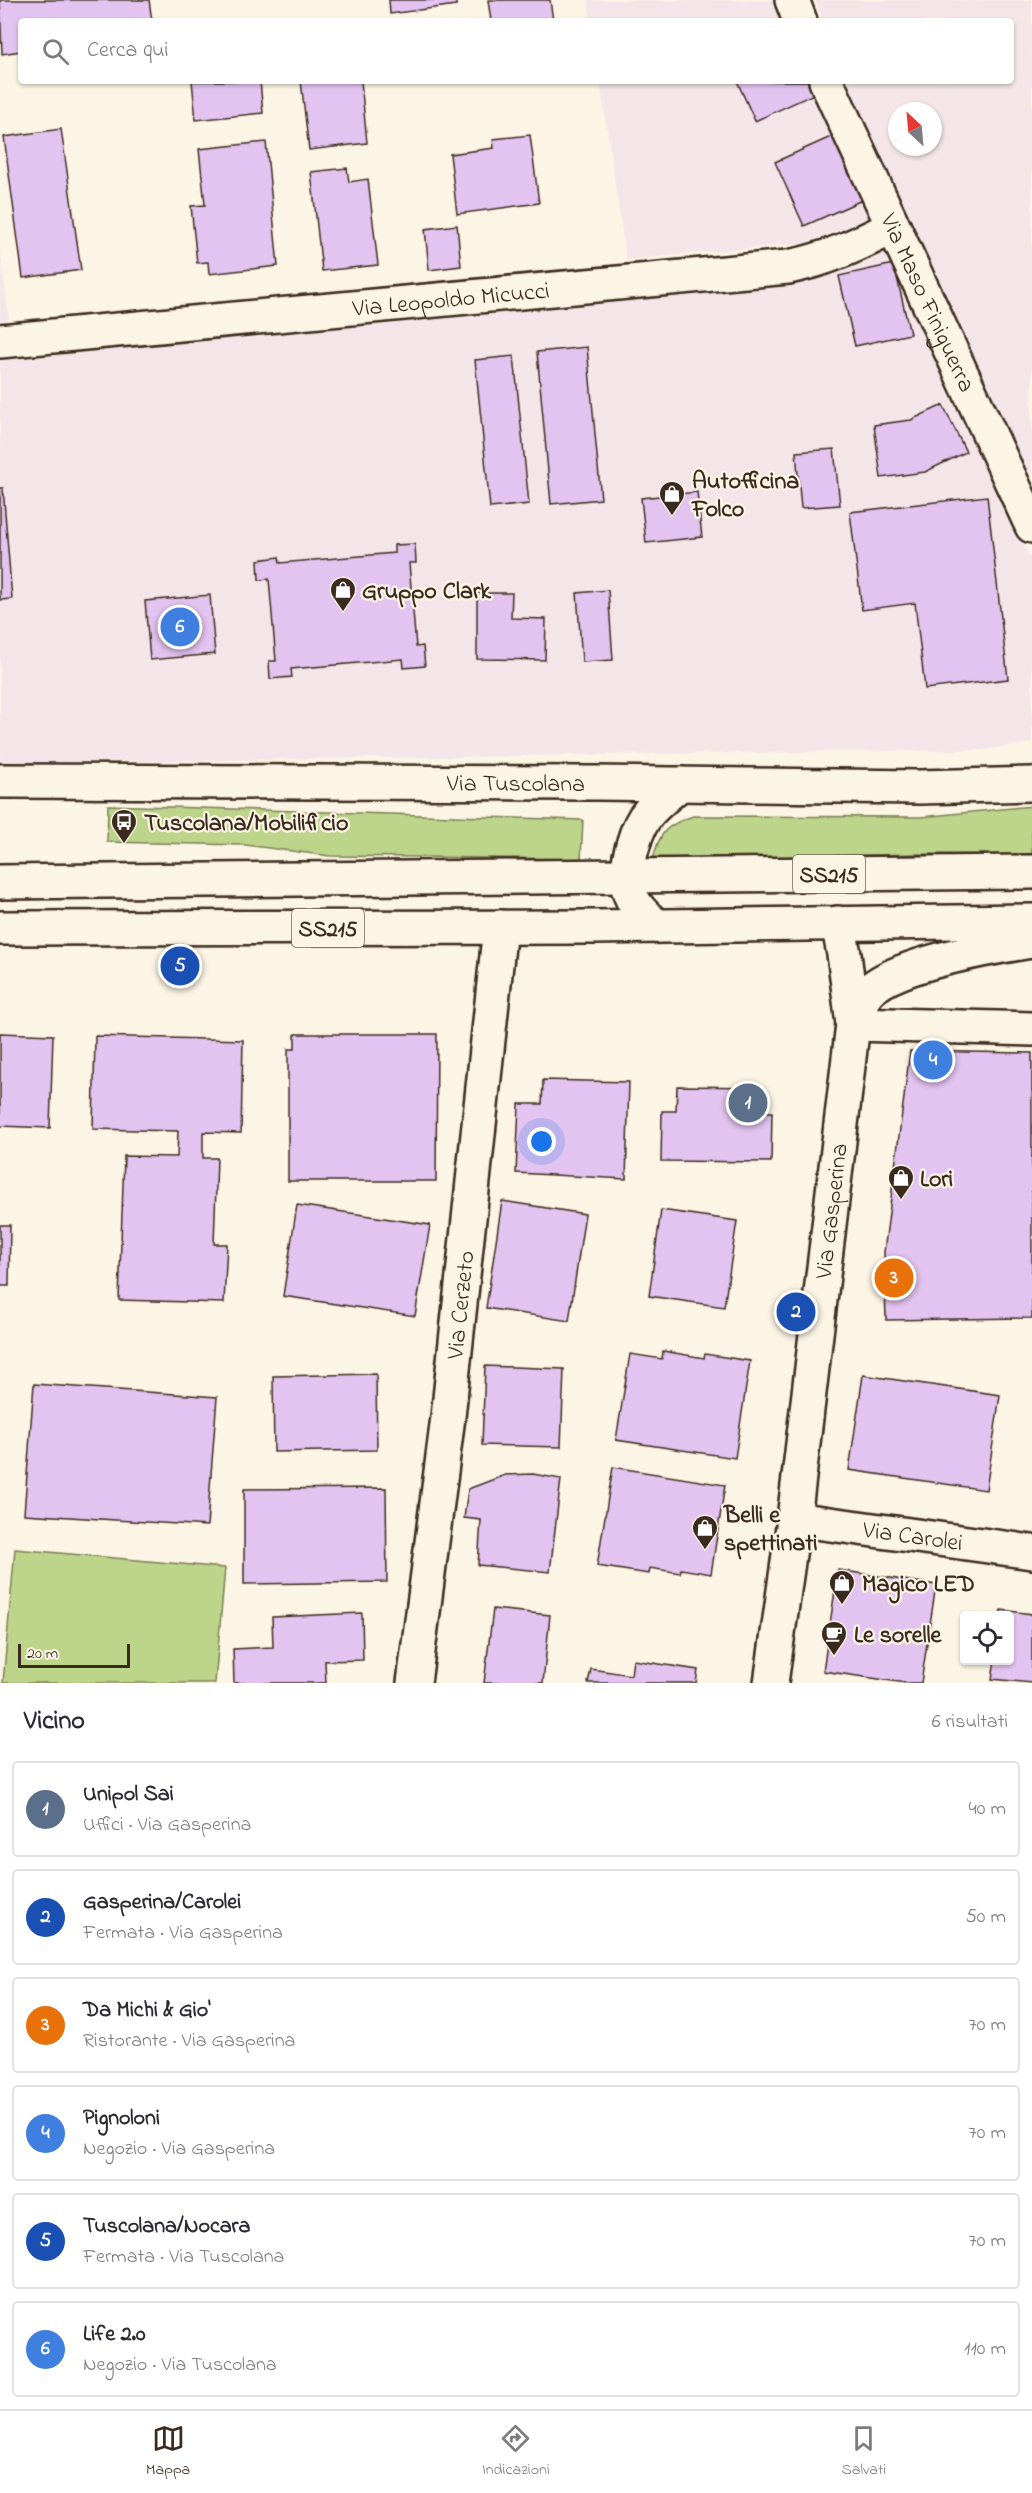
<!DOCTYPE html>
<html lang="it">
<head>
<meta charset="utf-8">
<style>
  body { margin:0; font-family:"Indie Flower",sans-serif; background:#f2f2f3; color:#2b2b33 }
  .controls { position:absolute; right:18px; bottom:18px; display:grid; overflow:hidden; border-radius:6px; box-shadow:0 2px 4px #0004 }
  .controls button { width:54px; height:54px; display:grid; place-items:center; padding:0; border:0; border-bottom:2px solid #e1e1e2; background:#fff; color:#2b2b33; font:30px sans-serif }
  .compass { position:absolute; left:888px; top:102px; width:54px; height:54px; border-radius:50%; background:#fff; box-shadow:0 2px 4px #0004; rotate:334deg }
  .scale { position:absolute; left:18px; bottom:15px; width:112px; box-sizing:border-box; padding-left:6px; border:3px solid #3b2a1e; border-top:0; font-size:16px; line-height:21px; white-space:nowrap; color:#3b2a1e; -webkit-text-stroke:4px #fcf5e5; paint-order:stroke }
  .you { position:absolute; left:542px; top:1142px; width:21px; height:21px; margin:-15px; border:4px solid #fff; border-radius:50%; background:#1a73e8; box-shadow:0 0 0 9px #1a73e833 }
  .badge { display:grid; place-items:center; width:39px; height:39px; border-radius:50%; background:#3b2a1e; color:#fff; font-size:20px; font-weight:700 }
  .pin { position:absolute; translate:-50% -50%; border:3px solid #fff; box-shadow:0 2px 6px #0006 }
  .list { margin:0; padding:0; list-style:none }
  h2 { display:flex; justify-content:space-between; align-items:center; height:78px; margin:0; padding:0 24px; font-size:26px }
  h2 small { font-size:20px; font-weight:400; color:#7c7c81 }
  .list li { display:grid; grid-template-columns:39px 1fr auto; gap:18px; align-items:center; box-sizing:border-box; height:96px; margin:0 12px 12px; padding:0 12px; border:2px solid #e1e1e2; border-radius:6px }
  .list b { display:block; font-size:22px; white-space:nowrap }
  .list p { margin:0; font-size:20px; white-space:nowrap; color:#7c7c81 }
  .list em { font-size:20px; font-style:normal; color:#7c7c81 }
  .icon { flex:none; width:33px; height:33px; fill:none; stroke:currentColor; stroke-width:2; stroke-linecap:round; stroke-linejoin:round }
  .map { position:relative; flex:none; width:1032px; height:1683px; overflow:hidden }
  .search { position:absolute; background:#fff; box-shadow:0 2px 4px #0004; left:18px; right:18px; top:18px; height:66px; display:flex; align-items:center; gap:15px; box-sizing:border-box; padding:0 21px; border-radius:6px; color:#7c7c81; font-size:22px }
  .sheet { height:726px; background:#fff }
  nav { display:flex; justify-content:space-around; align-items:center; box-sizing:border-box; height:84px; border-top:2px solid #e1e1e2; background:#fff; font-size:16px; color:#7c7c81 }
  nav a { display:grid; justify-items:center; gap:3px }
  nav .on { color:#3b2a1e }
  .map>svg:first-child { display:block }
  .built { fill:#f4e6e8; fill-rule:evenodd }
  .green { fill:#bdd48b; stroke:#7c7f54; stroke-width:1.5 }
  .building { fill:#e3c3f0; stroke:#3b2a1e; stroke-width:1.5 }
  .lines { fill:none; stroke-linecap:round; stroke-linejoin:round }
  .minor-casing { stroke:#3b2a1e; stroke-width:38 }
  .tertiary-casing { stroke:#3b2a1e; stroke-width:38 }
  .primary-casing { stroke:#3b2a1e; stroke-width:38 }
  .minor { stroke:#fcf5e5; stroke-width:33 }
  .tertiary { stroke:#fcf5e5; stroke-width:33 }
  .primary { stroke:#fcf5e5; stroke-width:33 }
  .labels { text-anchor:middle; stroke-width:4.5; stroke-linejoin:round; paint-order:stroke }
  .shield { fill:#fcf5e5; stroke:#75675a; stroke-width:1.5 }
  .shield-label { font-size:22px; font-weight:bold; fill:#3b2a1e }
  .street-label { font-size:24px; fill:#3b2a1e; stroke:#fcf5e5 }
  .poi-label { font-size:24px; font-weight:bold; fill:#3b2a1e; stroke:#fcf5e5; text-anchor:start }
</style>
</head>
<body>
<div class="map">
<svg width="1032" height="1683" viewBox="0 0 1032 1683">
  <rect width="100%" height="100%" fill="#fcf5e5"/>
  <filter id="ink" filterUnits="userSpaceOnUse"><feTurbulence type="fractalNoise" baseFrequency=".0167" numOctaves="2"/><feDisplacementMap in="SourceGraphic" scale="12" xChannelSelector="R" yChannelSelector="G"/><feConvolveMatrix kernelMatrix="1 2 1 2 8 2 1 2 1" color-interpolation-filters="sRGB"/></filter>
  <g filter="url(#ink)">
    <path class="built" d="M588,0H774L784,21H591Z
      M815,0H1032V486L864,129L846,81H1011V21H823ZM897,111H933V147H897Z
      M600,81H811L874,217L806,243L626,260Z
      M0,248L9,319L0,320Z
      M885,252L1032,562V743L982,750L0,763V361L810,278Z"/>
    <path class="green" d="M108,805L583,820L581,859L330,856L245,845L107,842Z
      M1032,806V855L916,854L653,860C659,832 666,825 693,816L921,817Z
      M15,1549L225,1568L215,1683H3Z"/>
    <path class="building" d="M0,0H149L152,21H21V51L2,54Z
      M389,0H456V5L390,14Z
      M488,0H550L553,21H491Z
      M192,81H260L263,113L196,120Z
      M301,81H361L367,143L309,150Z
      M737,81H808L814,94L755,121Z
      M61,129L81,270L23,278L4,137Z
      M530,135L539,203L457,214L450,154L494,148L493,139Z
      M833,136L862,200L804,226L775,162Z
      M266,142L278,266L209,274L208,262L197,263L191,206L205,205L199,149Z
      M347,168L349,182L368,179L378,265L322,271L311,172Z
      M457,225L461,266L429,270L425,229Z
      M894,264L910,334L855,346L839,276Z
      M587,347L601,499L551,504L537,352Z
      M514,356L529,504L490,508L475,360Z
      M943,405L966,452L925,472L881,478L874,425L911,420Z
      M834,449L840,505L801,508L796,452Z
      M0,488H3L12,599L0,600Z
      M697,492L702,537L646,543L641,498Z
      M987,496L1008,679L925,689L915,603L862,610L850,512Z
      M415,544L416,563H409L416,647L423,646L425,666L404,668L403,659L291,669L292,677L270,679L269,661H276L269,579L259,580L258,560L279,557L280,563L394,553V545Z
      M608,590L613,660L582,662L577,593Z
      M477,593H512L511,618L546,619L545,660L477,659Z
      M210,595L215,654L150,660L145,601Z
      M0,1033L53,1035L50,1128L0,1126Z
      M295,1034H437L436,1181H288V1049H295Z
      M95,1036L243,1040L241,1133L203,1132V1158H217L214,1244H227L224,1303L119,1300L124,1156L177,1157L178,1131L93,1129Z
      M910,1051L1032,1053V1318L886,1320L884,1252Z
      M543,1080L629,1082L626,1179L516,1173L519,1104H542Z
      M677,1086L758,1087L757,1112H772L771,1162L661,1161L662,1111H676Z
      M502,1201L585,1214L569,1321L486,1308Z
      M297,1205L430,1225L415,1316L283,1296Z
      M661,1210L737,1221L724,1307L649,1296Z
      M0,1225H10L9,1286H0Z
      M663,1351L704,1358L705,1354L750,1361L735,1458L616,1440L630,1354L662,1359Z
      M485,1366L564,1369L561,1447L482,1445Z
      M376,1374L377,1450L274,1452L273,1376Z
      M863,1375L1000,1395L986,1490L849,1470Z
      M34,1384L217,1397L207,1526L24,1514Z
      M613,1467L725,1485L711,1574L681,1569L680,1573L650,1568L649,1574L597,1566Z
      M533,1474L561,1479L550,1572L478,1565L481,1520L464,1518L468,1489L505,1475Z
      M386,1488L387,1582L244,1584V1489Z
      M838,1570L936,1585L921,1683H906L823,1671Z
      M493,1609L550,1615L543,1683H484Z
      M1001,1610L1032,1614V1683L992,1679L995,1660H1010V1616H1000Z
      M362,1613L363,1660L325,1661L326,1683H234L233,1649L273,1647L272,1617Z
      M633,1660L698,1670L696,1683H588L591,1669L631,1675Z"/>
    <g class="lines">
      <defs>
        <g id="minor">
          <path d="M792,0L800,21"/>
          <path id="s1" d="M826,81L1032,526"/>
          <path id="s2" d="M0,341L788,267C826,260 859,244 893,227"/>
          <path d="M853,1024L1032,1029"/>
          <path id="s3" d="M794,1519L1032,1552"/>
          <path id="s4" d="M414,1683L448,1417L500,927"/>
        </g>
        <g id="tertiary">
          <path id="s5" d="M0,781L596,783L919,787L1032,784"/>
          <path d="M838,923L844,954L853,1024"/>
          <path d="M657,926C625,901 622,883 633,845C636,834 641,821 649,812C658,802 669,793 680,784"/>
          <path id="s6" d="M771,1683L794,1519L853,1024C857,1012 860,1000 869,991C895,964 994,947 1032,941"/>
        </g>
        <path id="primary" d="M0,882L1032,872
          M0,928L593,927L1032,921"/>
      </defs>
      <use href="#minor" class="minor-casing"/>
      <use href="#tertiary" class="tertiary-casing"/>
      <use href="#primary" class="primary-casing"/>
      <use href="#minor" class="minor"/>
      <use href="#tertiary" class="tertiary"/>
      <use href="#primary" class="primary"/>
    </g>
  </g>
  <defs>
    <symbol id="shop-pin" viewBox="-11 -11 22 30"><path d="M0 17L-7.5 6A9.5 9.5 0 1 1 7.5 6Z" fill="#3b2a1e" stroke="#fcf5e5"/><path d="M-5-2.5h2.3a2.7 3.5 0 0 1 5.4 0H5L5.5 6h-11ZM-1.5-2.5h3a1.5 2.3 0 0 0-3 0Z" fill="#fff"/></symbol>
    <symbol id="bus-pin" viewBox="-11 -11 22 30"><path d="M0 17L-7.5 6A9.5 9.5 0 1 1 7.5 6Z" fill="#3b2a1e" stroke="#fcf5e5"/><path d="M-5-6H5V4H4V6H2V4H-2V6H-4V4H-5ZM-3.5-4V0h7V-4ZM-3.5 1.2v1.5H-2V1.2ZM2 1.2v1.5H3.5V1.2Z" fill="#fff"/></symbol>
    <symbol id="cafe-pin" viewBox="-11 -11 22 30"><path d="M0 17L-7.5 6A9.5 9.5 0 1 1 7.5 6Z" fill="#3b2a1e" stroke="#fcf5e5"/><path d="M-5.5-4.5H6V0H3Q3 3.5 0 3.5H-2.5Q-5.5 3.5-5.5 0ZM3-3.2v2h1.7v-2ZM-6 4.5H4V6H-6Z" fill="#fff"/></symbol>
  </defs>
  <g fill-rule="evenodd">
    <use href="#shop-pin" x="657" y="479" width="30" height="40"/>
    <use href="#shop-pin" x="328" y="575" width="30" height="40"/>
    <use href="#bus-pin" x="109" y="807" width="30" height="40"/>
    <use href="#shop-pin" x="886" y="1163" width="30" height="40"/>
    <use href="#shop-pin" x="690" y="1513" width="30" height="40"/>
    <use href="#shop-pin" x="827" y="1568" width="30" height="40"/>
    <use href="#cafe-pin" x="819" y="1619" width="30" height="40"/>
  </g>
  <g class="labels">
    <g class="shield">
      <rect x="793" y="855" width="72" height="38" rx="4.5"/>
      <rect x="292" y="909" width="72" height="38" rx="4.5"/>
    </g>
    <g class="shield-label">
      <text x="829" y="882">SS215</text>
      <text x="328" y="936">SS215</text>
    </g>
    <g class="street-label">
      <text dy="8" stroke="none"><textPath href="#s2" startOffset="453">Via Leopoldo Micucci</textPath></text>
      <text dy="8" stroke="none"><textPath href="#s1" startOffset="244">Via Maso Finiguerra</textPath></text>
      <text dy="8" stroke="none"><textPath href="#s5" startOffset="516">Via Tuscolana</textPath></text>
      <text dy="8" stroke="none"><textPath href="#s6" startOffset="476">Via Gasperina</textPath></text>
      <text dy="8" stroke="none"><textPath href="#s4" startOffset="381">Via Cerzeto</textPath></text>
      <text dy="8" stroke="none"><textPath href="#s3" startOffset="120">Via Carolei</textPath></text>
    </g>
    <g class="poi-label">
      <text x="692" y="488">Autofficina<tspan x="692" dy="28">Folco</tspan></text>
      <text x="362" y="598">Gruppo Clark</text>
      <text x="144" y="830">Tuscolana/Mobilificio</text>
      <text x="920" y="1186">Lori</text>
      <text x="724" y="1522">Belli e<tspan x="724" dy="28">spettinati</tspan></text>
      <text x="862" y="1591">Magico LED</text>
      <text x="854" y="1642">Le sorelle</text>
    </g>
  </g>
</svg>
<div class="controls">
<button><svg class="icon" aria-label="locate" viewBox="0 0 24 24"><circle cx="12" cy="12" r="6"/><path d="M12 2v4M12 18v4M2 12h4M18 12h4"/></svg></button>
</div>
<svg class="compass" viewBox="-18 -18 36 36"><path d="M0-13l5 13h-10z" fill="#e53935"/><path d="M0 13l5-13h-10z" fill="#7c7c81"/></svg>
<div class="scale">20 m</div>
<div class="you"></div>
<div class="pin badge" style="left:748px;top:1103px;background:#5c6f8a">1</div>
<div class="pin badge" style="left:796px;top:1312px;background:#1a4fb4">2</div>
<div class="pin badge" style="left:894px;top:1278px;background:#e8710a">3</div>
<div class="pin badge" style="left:933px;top:1060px;background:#3f7fe0">4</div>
<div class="pin badge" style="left:180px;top:966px;background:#1a4fb4">5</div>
<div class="pin badge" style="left:180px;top:627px;background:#3f7fe0">6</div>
<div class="search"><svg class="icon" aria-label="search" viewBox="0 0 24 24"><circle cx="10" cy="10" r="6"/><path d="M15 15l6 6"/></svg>Cerca qui</div>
</div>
<section class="sheet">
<h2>Vicino<small>6 risultati</small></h2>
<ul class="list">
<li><span class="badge" style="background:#5c6f8a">1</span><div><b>Unipol Sai</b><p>Uffici · Via Gasperina</p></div><em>40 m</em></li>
<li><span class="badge" style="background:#1a4fb4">2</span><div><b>Gasperina/Carolei</b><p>Fermata · Via Gasperina</p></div><em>50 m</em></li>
<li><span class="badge" style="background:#e8710a">3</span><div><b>Da Michi &amp; Gio'</b><p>Ristorante · Via Gasperina</p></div><em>70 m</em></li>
<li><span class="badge" style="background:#3f7fe0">4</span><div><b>Pignoloni</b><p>Negozio · Via Gasperina</p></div><em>70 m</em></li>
<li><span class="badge" style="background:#1a4fb4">5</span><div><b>Tuscolana/Nocara</b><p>Fermata · Via Tuscolana</p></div><em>70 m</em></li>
<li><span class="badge" style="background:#3f7fe0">6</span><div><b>Life 2.0</b><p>Negozio · Via Tuscolana</p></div><em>110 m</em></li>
</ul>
</section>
<nav>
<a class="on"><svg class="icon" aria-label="map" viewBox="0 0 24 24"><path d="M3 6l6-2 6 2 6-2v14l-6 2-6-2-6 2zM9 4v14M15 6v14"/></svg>Mappa</a>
<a><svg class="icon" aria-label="directions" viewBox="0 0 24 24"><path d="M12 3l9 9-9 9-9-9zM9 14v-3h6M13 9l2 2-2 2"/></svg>Indicazioni</a>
<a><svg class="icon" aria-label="saved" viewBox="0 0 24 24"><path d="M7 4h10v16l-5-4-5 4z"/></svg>Salvati</a>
</nav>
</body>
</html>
